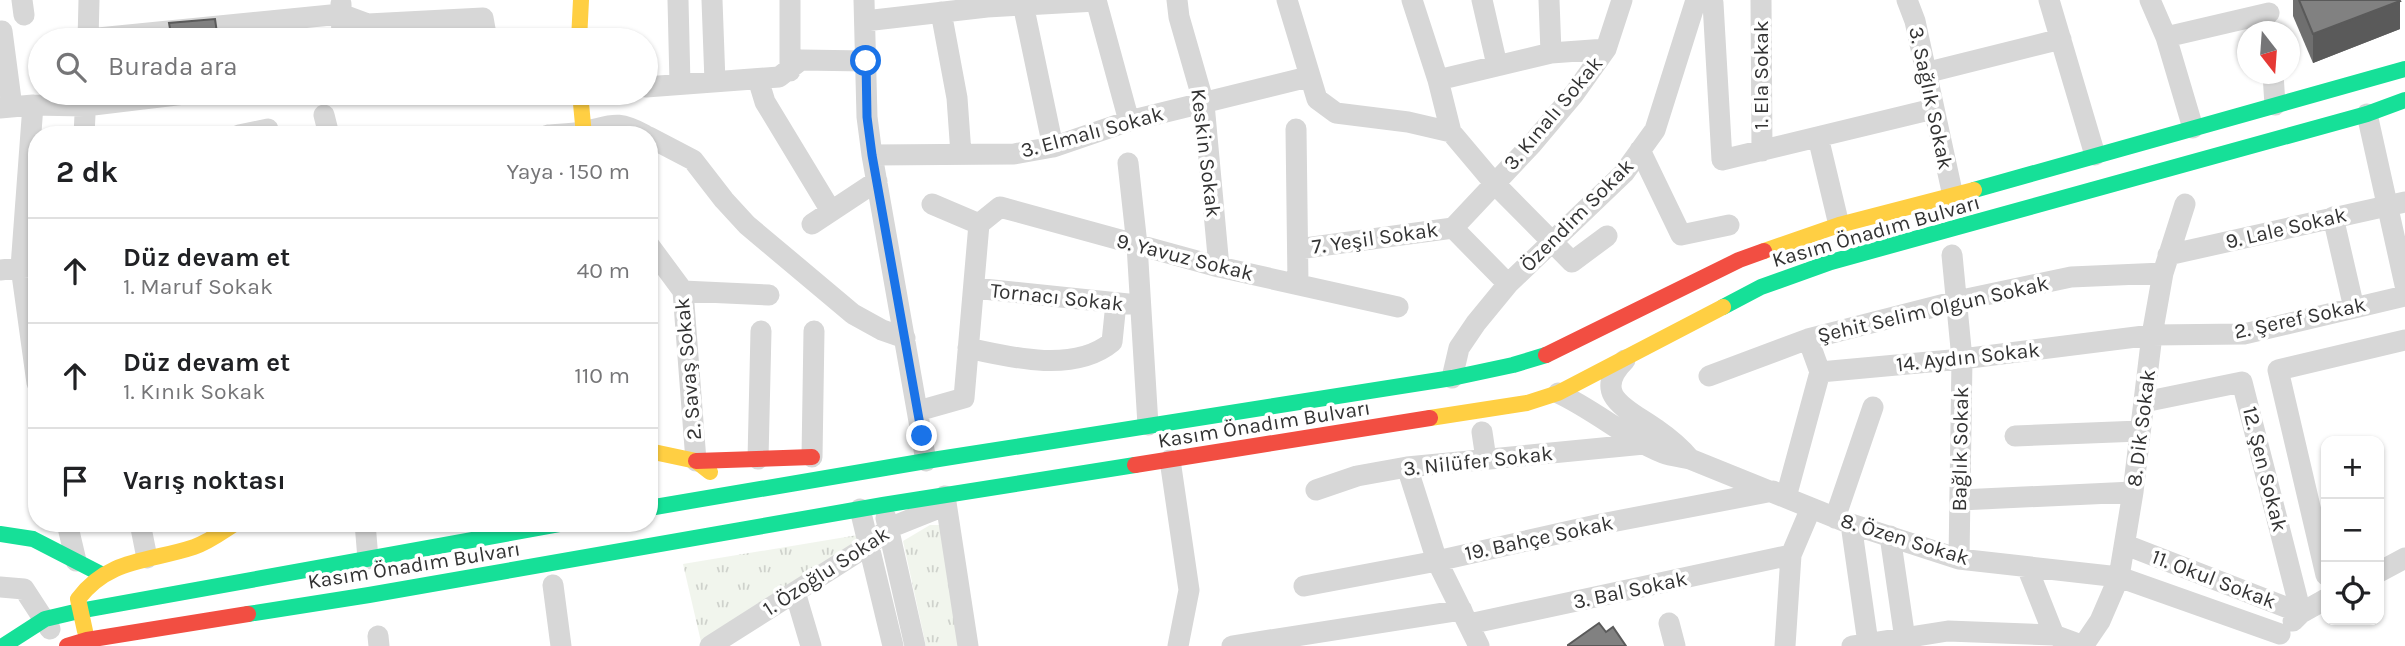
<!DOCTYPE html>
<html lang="tr">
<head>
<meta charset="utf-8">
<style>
  body { margin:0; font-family:Karla,sans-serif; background:#f6f6f6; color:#202124 }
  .controls { position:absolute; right:21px; bottom:21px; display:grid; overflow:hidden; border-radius:14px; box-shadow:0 2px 5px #0004 }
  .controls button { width:63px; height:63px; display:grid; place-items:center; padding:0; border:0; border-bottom:2px solid #e0e0e0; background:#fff; color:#202124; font:35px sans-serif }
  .compass { position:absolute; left:2237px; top:21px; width:63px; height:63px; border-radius:50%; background:#fff; box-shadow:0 2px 5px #0004; rotate:163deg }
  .stop { position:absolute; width:21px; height:21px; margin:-16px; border:5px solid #1a73e8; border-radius:50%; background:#fff }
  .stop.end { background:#1a73e8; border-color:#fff; box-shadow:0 2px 7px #0008 }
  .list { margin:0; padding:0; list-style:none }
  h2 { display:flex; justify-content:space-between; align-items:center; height:91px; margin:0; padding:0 28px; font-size:30px }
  h2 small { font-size:23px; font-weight:400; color:#757577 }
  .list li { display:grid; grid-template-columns:46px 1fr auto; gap:21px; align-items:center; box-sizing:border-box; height:105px; padding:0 28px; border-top:2px solid #e0e0e0 }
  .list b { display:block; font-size:26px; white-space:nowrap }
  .list p { margin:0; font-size:23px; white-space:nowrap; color:#757577 }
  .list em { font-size:23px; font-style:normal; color:#757577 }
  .icon { flex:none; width:38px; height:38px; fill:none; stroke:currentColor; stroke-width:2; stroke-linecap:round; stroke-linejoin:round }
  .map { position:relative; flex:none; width:2405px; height:646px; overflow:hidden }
  .search { position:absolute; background:#fff; box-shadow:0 2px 5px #0004; left:28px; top:28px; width:630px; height:77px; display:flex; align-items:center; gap:18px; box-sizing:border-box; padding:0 24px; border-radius:38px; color:#757577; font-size:26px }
  .panel { position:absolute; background:#fff; box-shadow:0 2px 5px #0004; left:28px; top:126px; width:630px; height:406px; border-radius:28px }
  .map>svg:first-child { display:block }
  .grass { fill:url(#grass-tufts) }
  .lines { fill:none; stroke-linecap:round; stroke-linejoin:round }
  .street { stroke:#d7d7d7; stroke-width:21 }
  .fast { stroke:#16e098; stroke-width:16 }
  .slow { stroke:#ffcf43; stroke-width:16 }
  .jam { stroke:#f24e42; stroke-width:16 }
  .wall { fill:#6f6f6f }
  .shaded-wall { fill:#5a5a5a }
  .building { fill:#818181; stroke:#5a5a5a; stroke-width:2 }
  .route { stroke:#1a73e8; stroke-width:9 }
  .labels { text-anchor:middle; stroke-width:7; stroke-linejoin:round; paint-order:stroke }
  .street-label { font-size:21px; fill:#333; stroke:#fff }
</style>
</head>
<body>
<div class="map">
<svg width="2405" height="646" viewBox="0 0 2405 646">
  <defs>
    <pattern id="grass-tufts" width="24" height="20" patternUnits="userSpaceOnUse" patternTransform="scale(1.75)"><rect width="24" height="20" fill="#f1f5ed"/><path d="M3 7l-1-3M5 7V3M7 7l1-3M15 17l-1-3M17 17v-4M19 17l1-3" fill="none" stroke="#cfd2cc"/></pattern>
  </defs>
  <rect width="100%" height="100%" fill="#fff"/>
  <path class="grass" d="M930,525H940L961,646H926L903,541Z
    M858,535L868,542L702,646L683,564Z"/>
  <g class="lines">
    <path class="street" d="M22,0L24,15
      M678,0L680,84
      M712,0L715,82
      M864,0L867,117L872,155L926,461
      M1096,0L1129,121
      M1177,0L1179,17L1204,104L1219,267
      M1287,0L1317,99L1336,113L1408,122L1451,132L1494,183L1572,262L1607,236
      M1412,0L1438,80L1451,132
      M1482,0L1497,65
      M1549,0L1551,53
      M1761,0L1762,151
      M1907,0L1915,21L1953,196
      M2049,0L2095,155
      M2150,0L2166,37L2193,128
      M341,4L342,40
      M1023,4L1053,147
      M941,12L957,98L961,154
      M865,21L987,7L1096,1
      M2,31L12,107
      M2166,37L2269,13
      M88,39L341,14L368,24L483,18L487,40
      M88,40L89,0
      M790,71V1
      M1925,73L2061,39
      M2273,74L2275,105
      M758,79L765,102L831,211
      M1438,80L1551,53L1606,49
      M646,87L779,77L801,60L866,61
      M33,105L21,267L37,383
      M0,108L33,105L85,106L193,93
      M2367,114L2405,285
      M324,115L329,135
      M1296,129L1298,284
      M84,135L86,95
      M239,135L268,129
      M548,135C559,134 571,134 582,132C612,126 615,119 645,135
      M649,137L693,160L724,200L747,225L853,314L882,330L905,338
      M1818,137L1839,225
      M1640,150L1681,235L1729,225
      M872,155L1014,154L1053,147L1129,121L1308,77
      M1128,163L1137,245L1148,425
      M932,204L979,224
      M2333,217L2354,308
      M812,224L877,181
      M979,224L1000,207L1219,267L1398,307
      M1453,228L1508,284
      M649,245L683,291L696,461
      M1298,249L1453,228L1532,144L1574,94L1606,49L1622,0
      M1952,255L1962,359L1959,559
      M2168,255L2405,202
      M0,270L37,266
      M974,288L1128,304
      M683,291L769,295
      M1808,339L1820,372L1962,359L2152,335L2244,334L2405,296
      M968,348C1012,358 1075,373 1112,342L1116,303
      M1625,360C1589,396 1630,410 1656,429C1669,438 1680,447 1690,459
      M1709,376L1808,339L1957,301L2071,277L2163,273
      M1452,378L1459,348L1476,323L1508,284L1624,173L1655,130L1696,0L1713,3L1722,160L1933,109
      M1558,393C1595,410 1627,439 1663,453C1671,456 1681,457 1690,459L1851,524L1959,559L2119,577L2280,634
      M2144,402L2242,382L2301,613
      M918,411L964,398L979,224
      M1482,432L1486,459
      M2015,436L2140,431
      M812,457L814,331
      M758,459L761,331
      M1170,460L1189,590L1178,646
      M1407,467L1437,561L1479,646
      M1316,490L1357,476L1407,467L1644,444
      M945,496L968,646
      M1786,497L1820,372
      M1960,500L2133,492
      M860,509L893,646
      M886,518L915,646
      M1835,518L1873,407
      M67,523L76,561
      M140,523L147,558
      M365,523L368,559
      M1851,524L1868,643
      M1890,536L1906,646
      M2126,545L2301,613
      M2027,567L2054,635
      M2379,572L2405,558
      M2326,575L2278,370L2405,340
      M553,585L561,646
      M1304,586L1437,561L1601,524L1773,491
      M0,587L24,589L50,629
      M795,592L811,646
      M2293,621L2301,613L2326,599
      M1669,623L1675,646
      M1469,624L1791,555
      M378,636L379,646
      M710,646L869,545L889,528L944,506
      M1232,646L1462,610
      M1785,646L1791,555L1811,508
      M1852,646L1948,631L2054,635L2084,646
      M2083,646L2100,621L2119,577L2133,492L2152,335L2163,273L2185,204"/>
    <path class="fast" d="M1974,190L2405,69
      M1723,307L1761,287L1831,262L2367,114L2405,100
      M649,508L926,461L1452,378L1513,365L1546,355
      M0,534L33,539L101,574
      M248,614L369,595L883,505L1135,465
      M3,646L45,619L79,611L566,523"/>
    <path class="slow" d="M579,40L581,0
      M580,93L584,135
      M1764,251L1839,225L1974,190
      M1430,418L1527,403L1558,393L1723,307
      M649,451L696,461L710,472
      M85,631L78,599C109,558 149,562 194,547C209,542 222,532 236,523"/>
    <path class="jam" d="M1546,355L1739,260L1764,251
      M696,461L812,457
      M1135,465L1430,418
      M67,646L87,640L248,614"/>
  </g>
  <path class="wall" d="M2293,0H2399L2400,29L2313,63L2293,16Z"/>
  <path class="shaded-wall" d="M2400,1V29L2313,63V34Z"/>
  <path class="building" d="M2299,0H2399L2400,1L2313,34Z
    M215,19L218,40H172L169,23Z
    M1599,623L1606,632L1613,627L1626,646H1568V645Z"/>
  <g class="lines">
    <path class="route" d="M866,61L867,117L872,155L922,436"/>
  </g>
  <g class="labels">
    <g class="street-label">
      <text transform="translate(1761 75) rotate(-90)" y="7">1. Ela Sokak</text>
      <text transform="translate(1931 98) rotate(78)" y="7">3. Sağlık Sokak</text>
      <text transform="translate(1553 113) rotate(-50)" y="7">3. Kınalı Sokak</text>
      <text transform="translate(1092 132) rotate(-15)" y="7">3. Elmalı Sokak</text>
      <text transform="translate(1206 153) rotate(83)" y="7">Keskin Sokak</text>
      <text transform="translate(1577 215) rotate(-45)" y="7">Özendim Sokak</text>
      <text transform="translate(2286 228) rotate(-13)" y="7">9. Lale Sokak</text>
      <text transform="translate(1876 231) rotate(-16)" y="7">Kasım Önadım Bulvarı</text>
      <text transform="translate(1375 238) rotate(-8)" y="7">7. Yeşil Sokak</text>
      <text transform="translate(1185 257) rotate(14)" y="7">9. Yavuz Sokak</text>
      <text transform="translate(1057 297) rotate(6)" y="7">Tornacı Sokak</text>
      <text transform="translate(1933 309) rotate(-13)" y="7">Şehit Selim Olgun Sokak</text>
      <text transform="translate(2300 318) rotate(-12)" y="7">2. Şeref Sokak</text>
      <text transform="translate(1968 357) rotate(-6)" y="7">14. Aydın Sokak</text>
      <text transform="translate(688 369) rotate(-95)" y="7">2. Savaş Sokak</text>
      <text transform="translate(1264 424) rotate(-9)" y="7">Kasım Önadım Bulvarı</text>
      <text transform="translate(2141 428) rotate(-83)" y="7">8. Dik Sokak</text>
      <text transform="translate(1960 449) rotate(-89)" y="7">Bağlık Sokak</text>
      <text transform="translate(1478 461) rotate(-6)" y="7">3. Nilüfer Sokak</text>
      <text transform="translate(2265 469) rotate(76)" y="7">12. Şen Sokak</text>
      <text transform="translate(1539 538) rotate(-12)" y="7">19. Bahçe Sokak</text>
      <text transform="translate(1905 539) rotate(17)" y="7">8. Özen Sokak</text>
      <text transform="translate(414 565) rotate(-9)" y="7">Kasım Önadım Bulvarı</text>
      <text transform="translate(826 571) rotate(-33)" y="7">1. Özoğlu Sokak</text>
      <text transform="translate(2214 579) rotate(21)" y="7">11. Okul Sokak</text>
      <text transform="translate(1630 590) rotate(-12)" y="7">3. Bal Sokak</text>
    </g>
  </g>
</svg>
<div class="controls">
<button>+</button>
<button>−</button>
<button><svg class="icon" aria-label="locate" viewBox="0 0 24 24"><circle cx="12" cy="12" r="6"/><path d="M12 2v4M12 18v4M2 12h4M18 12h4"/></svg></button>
</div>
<svg class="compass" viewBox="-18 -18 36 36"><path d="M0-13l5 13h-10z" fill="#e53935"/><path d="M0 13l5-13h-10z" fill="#757577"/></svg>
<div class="stop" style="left:866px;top:61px"></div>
<div class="stop end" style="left:922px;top:436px"></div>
<div class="search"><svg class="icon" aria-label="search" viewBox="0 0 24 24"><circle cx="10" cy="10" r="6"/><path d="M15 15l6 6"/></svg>Burada ara</div>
<section class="panel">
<h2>2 dk<small>Yaya · 150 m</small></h2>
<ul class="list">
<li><svg class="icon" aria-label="ahead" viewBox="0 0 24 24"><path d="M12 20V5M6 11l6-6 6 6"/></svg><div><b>Düz devam et</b><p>1. Maruf Sokak</p></div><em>40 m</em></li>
<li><svg class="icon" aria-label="ahead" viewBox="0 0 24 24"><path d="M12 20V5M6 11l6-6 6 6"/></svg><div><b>Düz devam et</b><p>1. Kınık Sokak</p></div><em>110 m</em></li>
<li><svg class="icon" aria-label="arrive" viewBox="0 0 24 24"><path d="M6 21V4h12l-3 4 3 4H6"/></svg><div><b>Varış noktası</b></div></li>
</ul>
</section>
</div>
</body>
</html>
